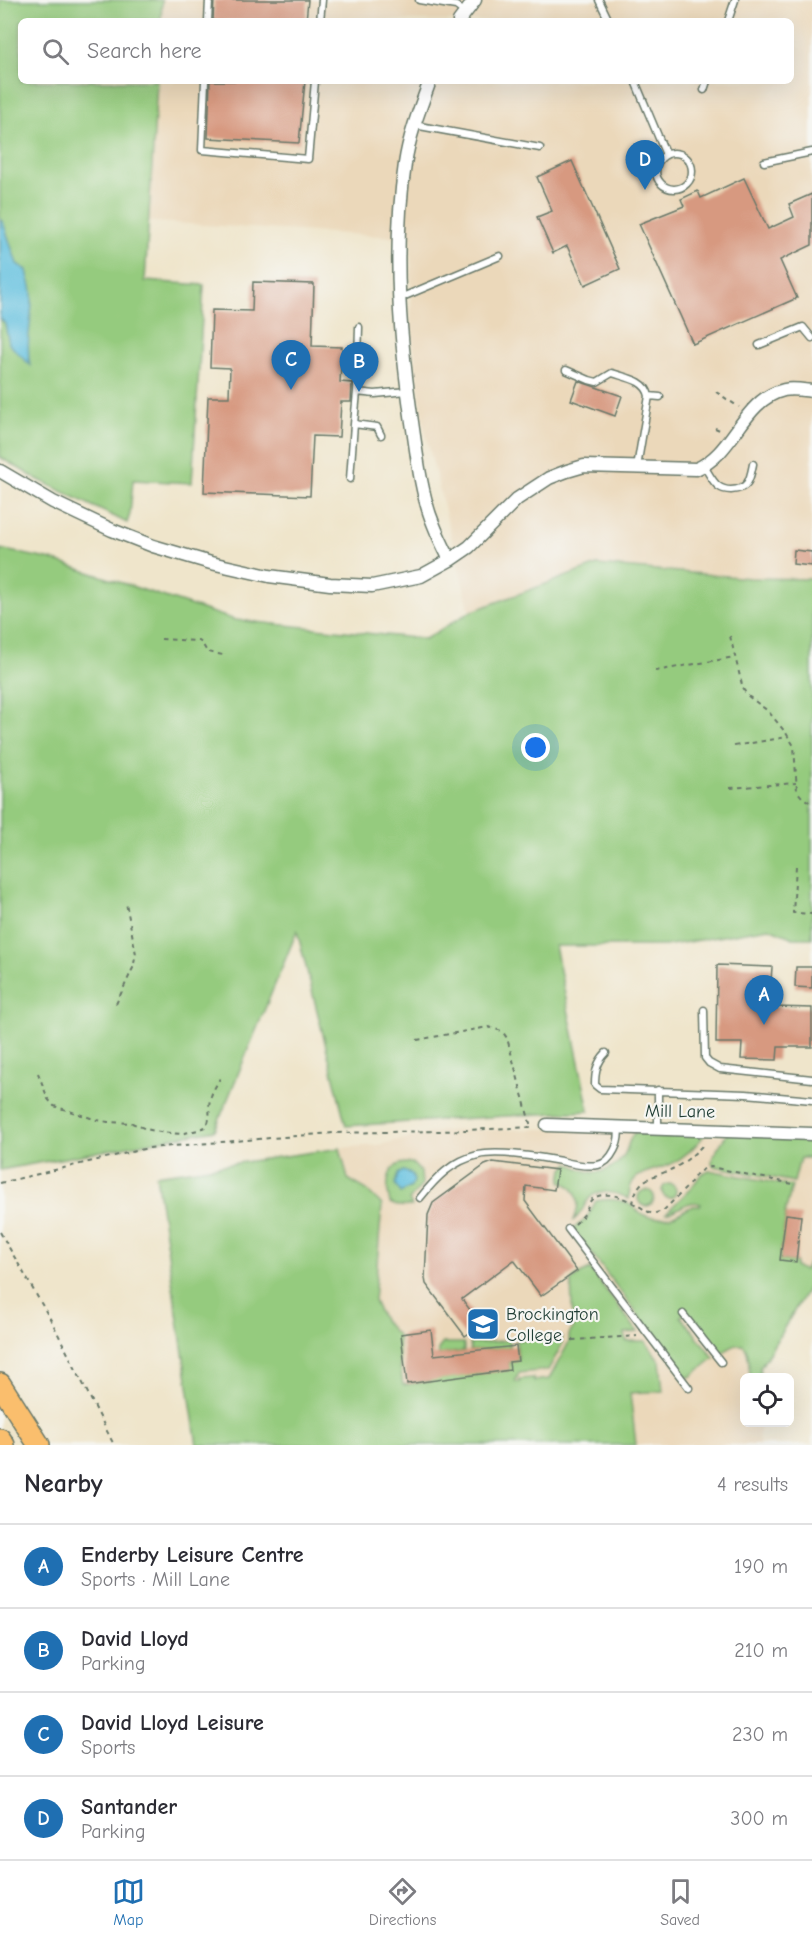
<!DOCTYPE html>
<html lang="en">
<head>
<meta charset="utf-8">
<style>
  body { margin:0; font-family:"Comic Neue",sans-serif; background:#f2f2f3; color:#2b2b33 }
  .controls { position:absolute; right:18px; bottom:18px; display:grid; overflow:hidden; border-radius:9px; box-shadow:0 6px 24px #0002 }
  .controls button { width:54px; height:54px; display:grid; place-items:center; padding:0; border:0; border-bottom:2px solid #e1e1e2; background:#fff; color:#2b2b33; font:30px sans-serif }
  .you { position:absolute; left:536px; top:748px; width:21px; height:21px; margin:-15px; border:4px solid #fff; border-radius:50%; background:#1a73e8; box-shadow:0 0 0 9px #1a73e833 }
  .badge { display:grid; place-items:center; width:39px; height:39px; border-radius:50%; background:#1f6fb2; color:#fff; font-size:20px; font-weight:700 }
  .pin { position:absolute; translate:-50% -50px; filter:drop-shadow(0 2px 3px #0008) }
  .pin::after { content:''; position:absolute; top:32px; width:21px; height:18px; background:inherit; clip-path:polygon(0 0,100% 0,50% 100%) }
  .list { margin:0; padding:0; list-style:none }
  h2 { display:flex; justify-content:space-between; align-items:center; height:78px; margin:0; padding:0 24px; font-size:26px }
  h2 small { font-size:20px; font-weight:400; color:#7c7c81 }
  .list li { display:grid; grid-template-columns:39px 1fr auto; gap:18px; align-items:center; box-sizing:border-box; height:84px; padding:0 24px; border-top:2px solid #e1e1e2 }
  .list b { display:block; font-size:22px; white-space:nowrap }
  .list p { margin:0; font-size:20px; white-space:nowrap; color:#7c7c81 }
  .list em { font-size:20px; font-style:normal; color:#7c7c81 }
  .icon { flex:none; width:33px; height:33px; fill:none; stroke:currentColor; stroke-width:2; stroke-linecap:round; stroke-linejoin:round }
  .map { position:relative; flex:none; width:812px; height:1445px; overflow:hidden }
  .search { position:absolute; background:#fff; box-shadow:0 6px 24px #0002; left:18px; right:18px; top:18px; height:66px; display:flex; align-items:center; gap:15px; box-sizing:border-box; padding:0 21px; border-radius:9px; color:#7c7c81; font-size:22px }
  .sheet { height:414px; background:#fff }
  nav { display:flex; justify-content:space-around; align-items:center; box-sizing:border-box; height:84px; border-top:2px solid #e1e1e2; background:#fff; font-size:16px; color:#7c7c81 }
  nav a { display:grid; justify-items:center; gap:3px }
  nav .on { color:#1f6fb2 }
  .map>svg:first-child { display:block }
  .built { fill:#ebd8ba }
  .green { fill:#95cb7e; stroke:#5a8459; stroke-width:1.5 }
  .water { fill:#61c0df; stroke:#407e8a; stroke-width:1.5 }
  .building { fill:#d79980 }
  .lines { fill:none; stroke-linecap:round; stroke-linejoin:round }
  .lane-casing { stroke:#687869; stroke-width:9 }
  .street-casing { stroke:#687869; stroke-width:15 }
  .highway-casing { stroke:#687869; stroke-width:24 }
  .path { stroke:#687869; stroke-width:2; stroke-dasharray:4.5 4.5; stroke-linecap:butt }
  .lane { stroke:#fff; stroke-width:6 }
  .street { stroke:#fff; stroke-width:12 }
  .highway { stroke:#fabe6d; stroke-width:21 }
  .labels { text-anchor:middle; stroke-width:4.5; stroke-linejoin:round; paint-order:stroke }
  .street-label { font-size:18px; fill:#1f3d34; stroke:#f6f6f2 }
  .poi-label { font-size:18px; fill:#1f3d34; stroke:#f6f6f2; text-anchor:start }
</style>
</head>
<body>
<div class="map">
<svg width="812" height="1445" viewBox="0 0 812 1445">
  <rect width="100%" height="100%" fill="#f6f6f2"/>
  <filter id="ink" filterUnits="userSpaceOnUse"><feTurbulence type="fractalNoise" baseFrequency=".0167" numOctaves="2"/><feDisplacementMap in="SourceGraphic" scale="12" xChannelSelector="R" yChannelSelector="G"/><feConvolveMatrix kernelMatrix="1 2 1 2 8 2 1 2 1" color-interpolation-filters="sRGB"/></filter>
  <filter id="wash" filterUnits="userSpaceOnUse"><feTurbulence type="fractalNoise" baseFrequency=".008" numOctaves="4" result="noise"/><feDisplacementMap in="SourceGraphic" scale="24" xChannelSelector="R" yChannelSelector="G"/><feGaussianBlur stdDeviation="1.35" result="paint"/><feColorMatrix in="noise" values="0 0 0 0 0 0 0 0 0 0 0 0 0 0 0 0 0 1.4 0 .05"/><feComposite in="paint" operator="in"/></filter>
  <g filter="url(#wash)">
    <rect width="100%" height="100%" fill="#efe5cb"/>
    <path class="built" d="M158,0H812V579L750,578L597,565L470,612L424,427L411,327V238L141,221L152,81H791V21H156Z
      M546,1129L812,1139V1281L760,1368V1377L744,1378V1422L759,1423V1445H197L156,1175L340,1148L377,1145L442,1131Z"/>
    <path class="green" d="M0,0H162L161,21H21V81H157L145,281L204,285L192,483L133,480L130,514L127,523L35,478L0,457Z
      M0,549L52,560L235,620L425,639L470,612L597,565L750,578L812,579V938H793L769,928L665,946H555L589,1111L346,1126L297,931L215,1130L0,1170Z
      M728,1132L812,1139V1158H800L794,1182L714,1166L712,1163L713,1156Z
      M634,1133H706C697,1145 685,1157 671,1164C651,1173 628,1170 629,1199C618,1193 597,1187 588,1200C583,1207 581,1215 574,1220C581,1203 579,1189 561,1181L563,1169L569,1163C575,1166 581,1170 587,1171C602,1176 621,1165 626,1151C629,1144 629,1139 634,1133Z
      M340,1148L348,1179L367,1190L382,1205L374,1301L383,1320L398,1336L399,1358L403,1385L430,1381V1371L442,1378L509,1370V1362L518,1360L516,1340L562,1338V1345L548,1370L519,1373L515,1382H520V1379L533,1378L534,1381L549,1379L569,1342V1335L573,1328L571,1281L578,1275L590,1269L638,1332L625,1333L626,1341H645L660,1361L663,1391L630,1393L636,1445H197L156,1175Z
      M412,1163L421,1172L422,1185L409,1200L412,1206C404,1207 397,1207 390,1203C385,1183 386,1161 412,1163Z
      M709,1170L792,1186L785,1213L786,1214L780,1260L796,1262L795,1267L804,1270L812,1259V1281L760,1368V1377H750C748,1353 750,1332 721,1354H718L686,1312L681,1316L714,1358L690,1377H685L573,1229L586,1219L596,1201C608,1198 624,1199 633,1207C639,1211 641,1215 649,1217C656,1218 666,1218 673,1216C682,1213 690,1204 699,1206L701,1204C688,1198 678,1212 666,1213L692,1187L701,1174Z
      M662 1191a7 7 0 1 1 14 0a7 7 0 1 1-14 0Z
      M638 1198a8 8 0 1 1 16 0a8 8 0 1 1-16 0Z
      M510,1340V1347L470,1351V1344Z
      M443,1343H464V1351L439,1355L438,1349Z"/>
    <path class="water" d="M0,218L4,225L17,264L27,270C28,278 32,286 32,293C33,317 25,341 30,365L9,344L5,324L0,318Z
      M403,1171L412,1174L414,1181L411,1187L401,1193L395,1184L398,1174Z"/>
    <g id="blocks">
      <path class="building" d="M214,0H308L306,21H213Z
        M210,81H305L299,143L208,138Z
        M572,161L620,269L585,285L567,246L553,253L537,217L552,211L537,177Z
        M744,178L768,229L794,217L789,204L812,194V245L780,260L797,298L693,344L639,224L684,206L681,199L698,191L701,198Z
        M253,282L314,284L312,346L342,347L340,382L352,383L351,402H341L339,437L313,436L310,496L204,492L208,397H229L230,368L210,367L212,310L252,311Z
        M578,381L622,396L615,416L571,400Z
        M794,550L812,552V566L793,564Z
        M717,965L772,967L771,981H776L775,1007L812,1008V1047H778L777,1060L741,1059L742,1043H716Z
        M796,967H812V988L795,987Z
        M493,1162L557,1170L554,1190L526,1186L525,1201L577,1271L541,1296L514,1260L462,1299L481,1325L465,1336L426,1284L425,1278L428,1215L433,1203L485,1165Z
        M786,1214L801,1216L796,1262L780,1260Z
        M431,1330L434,1355L516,1346L518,1361L509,1362L510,1370L407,1384L401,1334Z"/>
    </g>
  </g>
  <g filter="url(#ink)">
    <use href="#blocks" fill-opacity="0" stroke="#687869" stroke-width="1.5"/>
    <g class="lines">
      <defs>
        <path id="lane" d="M419,0L456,6L464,12
          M599,0L609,21
          M208,21L209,0
          M320,21L322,0
          M728,21L735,0
          M205,81L202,150L308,159L315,81
          M635,81L666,155
          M704,90L707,81
          M414,125L540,148
          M656 171a18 18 0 1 1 36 0a18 18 0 1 1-36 0Z
          M764,162L812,152
          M400,298L500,256
          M759,345L803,327L812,338
          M566,370L589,380L597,382L612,373C627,378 646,380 649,396L660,397
          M357,392L359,327
          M354,424L357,392L375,394L407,391
          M704,466C708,472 712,481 718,486C722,489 726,490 731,490C749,489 750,479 753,464
          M637,467L649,396
          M350,479L354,424L377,427L381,435
          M704,1010L705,1058L709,1063L720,1069L812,1079
          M606,1053C597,1062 595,1072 595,1085L600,1089L746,1094L812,1100
          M658,1090V1128
          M420,1198C436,1178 452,1161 478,1155C499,1150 539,1157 561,1161C572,1164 586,1167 598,1165C612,1162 621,1141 618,1128
          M568,1229L689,1388
          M683,1314L721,1362"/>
        <path id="street" d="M459,21L475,0
          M430,81C420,108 409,136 405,164C392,252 400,342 413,429C417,457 422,497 433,523C438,536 444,548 450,560
          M0,471L53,502L112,530L153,546L211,563L269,576L330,584L372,586L421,576L450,560L469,547L517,499L549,478L567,471L584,466L696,469C735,453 742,400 784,390C793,388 803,390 812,391
          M547,1125L812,1134"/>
        <path id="highway" d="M0,1384L39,1445
          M0,1439L4,1445"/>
      </defs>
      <use href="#lane" class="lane-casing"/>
      <use href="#street" class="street-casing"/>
      <use href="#highway" class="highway-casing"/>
      <path class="path" d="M716,392L739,407
        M715,428L722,431
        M730,636L743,689L748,696L768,711L786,733L794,746L797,791L802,797L812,804
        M161,639L199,641L202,643L207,652L223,655
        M655,671L735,657
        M734,746L787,737
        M730,788L796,783
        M796,866L793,913L812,914
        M116,1004L133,968L136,954L126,903
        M417,1040L488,1027L502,1031L507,1038L531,1127
        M38,1073L48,1099L54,1106L97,1120L108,1122L132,1123L146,1129L160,1132L181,1134L198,1130L207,1126C212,1113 207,1107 211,1096C213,1090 217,1084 220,1078
        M0,1183L148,1148L333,1133L442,1131L535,1127
        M633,1204C637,1174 655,1179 676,1167C687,1161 696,1152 705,1143
        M575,1224C578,1221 582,1217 585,1213C588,1208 588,1201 594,1198C612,1187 638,1206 652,1214L663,1211L688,1186L697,1173L704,1169L711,1167L793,1184
        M0,1232L52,1322L114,1445
        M572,1340L637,1336"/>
      <use href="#lane" class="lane"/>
      <use href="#street" class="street"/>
      <use href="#highway" class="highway"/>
    </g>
  </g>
  <defs>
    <symbol id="school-square" viewBox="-11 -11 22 22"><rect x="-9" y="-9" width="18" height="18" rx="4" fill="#1f6fb2" stroke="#f6f6f2"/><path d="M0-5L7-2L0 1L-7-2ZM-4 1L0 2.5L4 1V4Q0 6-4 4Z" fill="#fff"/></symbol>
  </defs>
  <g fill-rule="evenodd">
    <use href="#school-square" x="464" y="1305" width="38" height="38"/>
  </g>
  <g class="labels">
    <g class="street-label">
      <text transform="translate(680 1111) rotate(1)" y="6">Mill Lane</text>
    </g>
    <g class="poi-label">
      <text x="506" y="1320">Brockington<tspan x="506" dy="21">College</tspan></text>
    </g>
  </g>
</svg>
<div class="controls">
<button><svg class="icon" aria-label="locate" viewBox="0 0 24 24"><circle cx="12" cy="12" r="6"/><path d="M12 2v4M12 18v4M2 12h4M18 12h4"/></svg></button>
</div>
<div class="you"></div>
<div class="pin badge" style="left:764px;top:1025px">A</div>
<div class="pin badge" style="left:359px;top:392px">B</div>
<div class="pin badge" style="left:291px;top:390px">C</div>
<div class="pin badge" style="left:645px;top:190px">D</div>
<div class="search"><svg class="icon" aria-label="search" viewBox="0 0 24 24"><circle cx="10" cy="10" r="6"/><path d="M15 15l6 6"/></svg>Search here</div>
</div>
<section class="sheet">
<h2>Nearby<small>4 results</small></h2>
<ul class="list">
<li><span class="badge">A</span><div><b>Enderby Leisure Centre</b><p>Sports · Mill Lane</p></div><em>190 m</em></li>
<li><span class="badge">B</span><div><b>David Lloyd</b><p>Parking</p></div><em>210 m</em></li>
<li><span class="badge">C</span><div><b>David Lloyd Leisure</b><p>Sports</p></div><em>230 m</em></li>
<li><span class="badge">D</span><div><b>Santander</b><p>Parking</p></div><em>300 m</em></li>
</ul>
</section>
<nav>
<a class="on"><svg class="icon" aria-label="map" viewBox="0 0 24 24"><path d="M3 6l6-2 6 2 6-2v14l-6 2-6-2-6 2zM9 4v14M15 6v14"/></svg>Map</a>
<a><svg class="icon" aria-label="directions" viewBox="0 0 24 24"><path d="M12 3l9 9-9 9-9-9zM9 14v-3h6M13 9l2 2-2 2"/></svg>Directions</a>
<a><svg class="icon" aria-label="saved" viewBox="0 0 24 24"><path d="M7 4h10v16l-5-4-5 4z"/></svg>Saved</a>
</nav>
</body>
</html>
